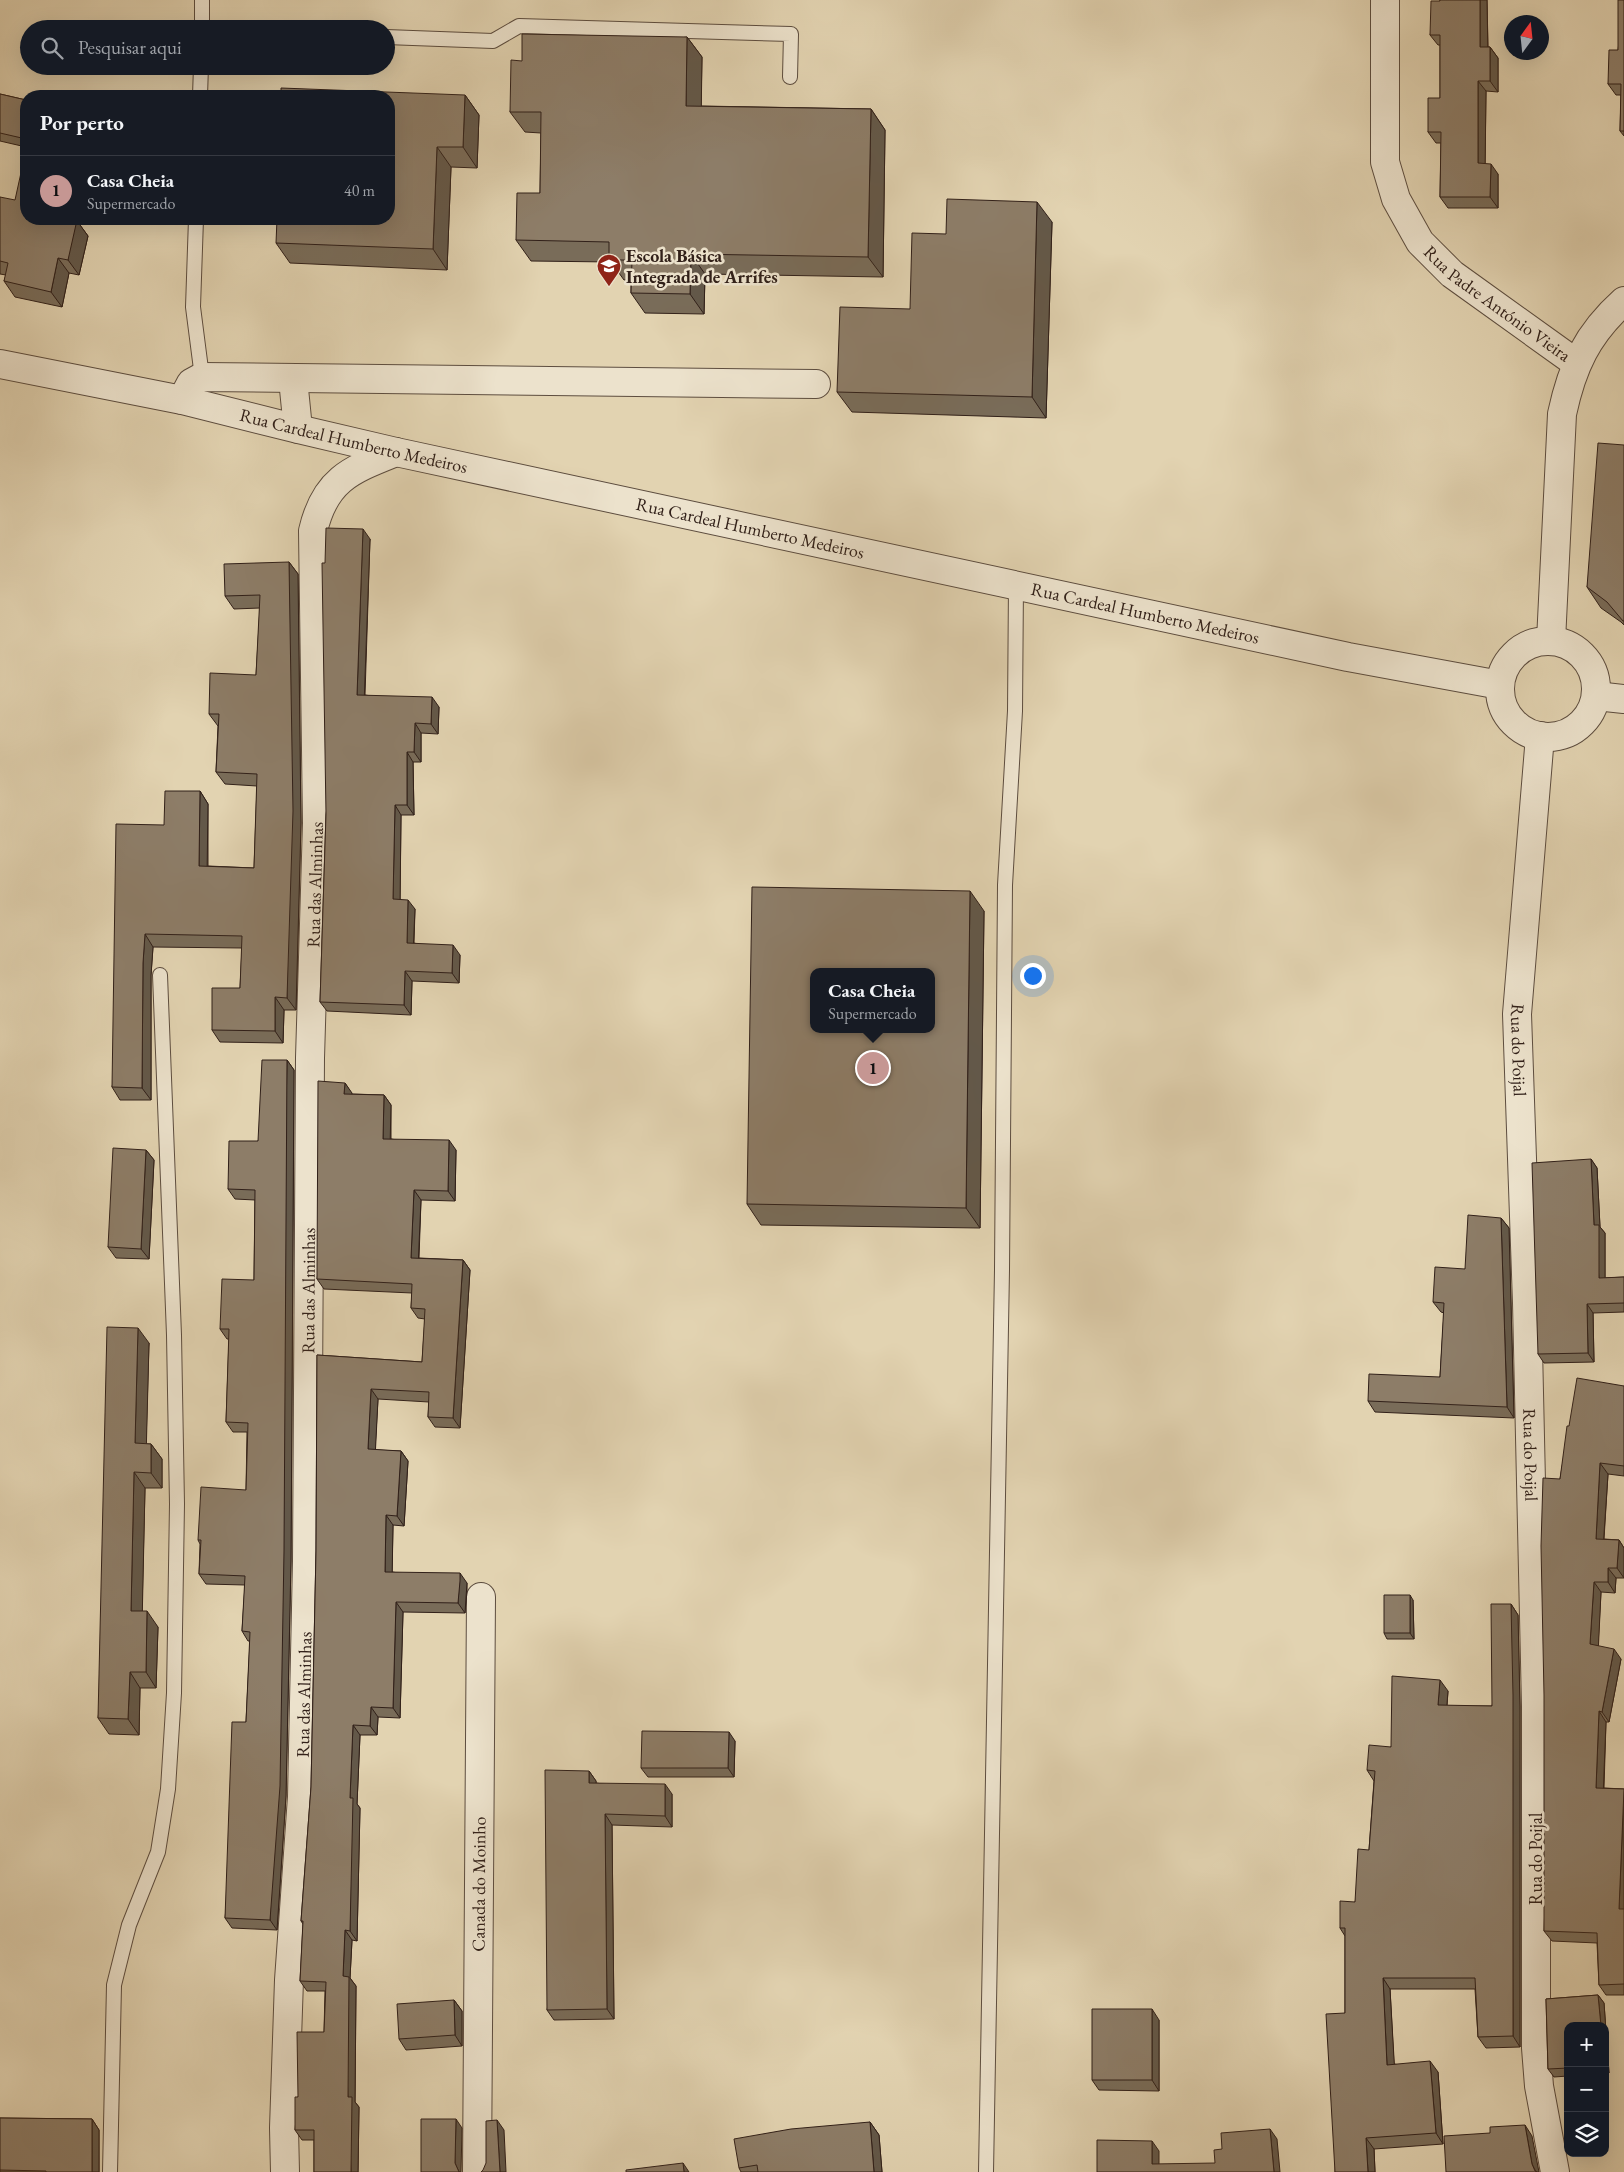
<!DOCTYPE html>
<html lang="pt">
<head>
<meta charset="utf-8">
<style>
  body { margin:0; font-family:"EB Garamond",serif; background:#20242c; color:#f1f3f6 }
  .controls { position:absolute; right:15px; bottom:15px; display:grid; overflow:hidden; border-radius:10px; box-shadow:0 5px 20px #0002 }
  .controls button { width:45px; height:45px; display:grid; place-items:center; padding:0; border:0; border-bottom:1px solid #363941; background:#171b24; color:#f1f3f6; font:25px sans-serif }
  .compass { position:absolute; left:1504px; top:15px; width:45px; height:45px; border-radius:50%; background:#171b24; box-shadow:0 5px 20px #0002; rotate:15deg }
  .you { position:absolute; left:1032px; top:975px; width:18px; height:18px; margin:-12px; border:4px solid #fff; border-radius:50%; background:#1a73e8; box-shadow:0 0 0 8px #1a73e833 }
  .badge { display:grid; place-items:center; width:32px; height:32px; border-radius:50%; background:#c59692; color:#111; font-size:16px; font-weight:700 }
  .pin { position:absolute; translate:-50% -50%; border:2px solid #fff; box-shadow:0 1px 5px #0006 }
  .popup { position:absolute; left:810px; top:968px; width:125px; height:65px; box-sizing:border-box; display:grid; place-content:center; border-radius:10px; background:#171b24; filter:drop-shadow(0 1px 4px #0005); font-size:16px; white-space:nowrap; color:#9ea1a6 }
  .popup b { font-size:19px; color:#f1f3f6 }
  .popup::after { content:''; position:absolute; left:50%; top:100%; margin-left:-10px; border:10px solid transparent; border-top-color:#171b24 }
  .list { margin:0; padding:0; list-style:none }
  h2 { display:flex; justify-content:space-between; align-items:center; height:65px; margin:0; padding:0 20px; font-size:21px }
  h2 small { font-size:16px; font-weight:400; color:#9ea1a6 }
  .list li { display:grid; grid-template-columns:32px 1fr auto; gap:15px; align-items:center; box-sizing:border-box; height:70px; padding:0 20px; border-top:1px solid #363941 }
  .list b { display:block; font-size:19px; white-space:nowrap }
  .list p { margin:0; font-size:16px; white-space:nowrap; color:#9ea1a6 }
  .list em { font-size:16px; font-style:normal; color:#9ea1a6 }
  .icon { flex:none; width:28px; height:28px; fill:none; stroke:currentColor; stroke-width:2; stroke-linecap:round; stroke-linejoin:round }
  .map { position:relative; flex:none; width:1624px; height:2172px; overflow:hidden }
  .search { position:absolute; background:#171b24; box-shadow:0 5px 20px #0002; left:20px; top:20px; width:375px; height:55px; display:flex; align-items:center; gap:12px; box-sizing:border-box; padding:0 18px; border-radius:28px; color:#9ea1a6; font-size:19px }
  .panel { position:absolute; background:#171b24; box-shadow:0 5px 20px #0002; left:20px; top:90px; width:375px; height:135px; border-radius:20px }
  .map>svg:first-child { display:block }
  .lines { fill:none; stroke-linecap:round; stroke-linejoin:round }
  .service-casing { stroke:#5d4d3f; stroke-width:16 }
  .minor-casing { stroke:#5d4d3f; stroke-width:30 }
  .service { stroke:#ece2cc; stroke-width:14 }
  .minor { stroke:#ece2cc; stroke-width:28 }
  .wall { fill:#796c59; stroke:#312019 }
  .shaded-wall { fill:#635849; stroke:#312019 }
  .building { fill:#8d7d68; stroke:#312019; fill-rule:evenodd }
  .labels { text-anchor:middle; stroke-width:5; stroke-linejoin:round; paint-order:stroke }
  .poi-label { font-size:18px; font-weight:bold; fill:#312019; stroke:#ece2cc; text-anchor:start }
  .street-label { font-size:18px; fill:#312019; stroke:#ece2cc }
</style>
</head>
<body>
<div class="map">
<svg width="1624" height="2172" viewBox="0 0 1624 2172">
  <rect width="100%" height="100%" fill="#e2d3b1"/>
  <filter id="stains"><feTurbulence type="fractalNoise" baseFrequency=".004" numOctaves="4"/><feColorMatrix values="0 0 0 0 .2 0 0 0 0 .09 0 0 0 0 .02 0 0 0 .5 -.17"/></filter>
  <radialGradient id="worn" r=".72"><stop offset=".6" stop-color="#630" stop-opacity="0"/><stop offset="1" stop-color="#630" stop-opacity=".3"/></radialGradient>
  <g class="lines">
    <defs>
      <path id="service" d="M202,29V0
        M386,37L493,41L519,26L791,34L790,77
        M200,96L201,66
        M196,219L193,307L202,377
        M110,2172L114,1985L129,1925L158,1852L168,1789L174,1693L177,1504L174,1335L160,975
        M986,2172L1002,1270L1005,885L1015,711L1016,584"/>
      <g id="minor">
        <path id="s1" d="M1385,0V162L1396,199L1420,242L1452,274L1576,363"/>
        <path id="s2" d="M0,364L182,400L298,429L396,452L1348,657L1500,685"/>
        <path d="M293,379L298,429"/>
        <path d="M182,400L191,383L202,377L816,384"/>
        <path d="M1551,641L1562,414C1572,367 1587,334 1624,301"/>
        <circle cx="1548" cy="689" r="48"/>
        <path d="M1596,696L1624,699"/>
        <path id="s3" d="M1540,736L1517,1014L1527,1303L1536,1706V2048L1539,2086L1555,2172"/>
        <path id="s4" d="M285,2172L284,2128L289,1980L302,1797L307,1561L310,1058L317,823L313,531C325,479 351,470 396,452"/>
        <path id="s5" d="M477,2172L481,1597"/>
      </g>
    </defs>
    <use href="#service" class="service-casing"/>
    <use href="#minor" class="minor-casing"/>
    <use href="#service" class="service"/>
    <use href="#minor" class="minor"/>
  </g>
  <path class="wall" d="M1440,0H1487L1488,47H1490L1498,58V92L1486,91L1485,164L1498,174V208H1448L1440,197L1441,143H1436L1428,132L1440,98V45H1438L1430,35Z
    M1624,0V136L1620,131L1621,95H1616L1608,84L1618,50Z
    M687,37L702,57L701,106L871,109L885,130L883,277L705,274L704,314L645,313L631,293V280H624L611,262L531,261L516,240L540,193L541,133L525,132L510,112L522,61Z
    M0,94L26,100V147L0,141Z
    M465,95L479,115L477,168L451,167L447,270L290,263L276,243L389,219Z
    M0,197L26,219H81L80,225L88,236L79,275L69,273L62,307L15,297L4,281L6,275L0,274Z
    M1052,222L1046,418L852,412L837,392L910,309Z
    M1624,445V625L1621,622L1601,608L1587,587Z
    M370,539L365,695L439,707L438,734L421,733V762H413L414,815H401L400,899L415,909L414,943L460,955L459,983L412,981L411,1015L327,1011L320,1002L326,814Z
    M289,562L298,574L301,823L296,1010H284L283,1043L220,1042L212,1030L240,988L242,948L153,947L151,975V1100H120L112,1087L164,825L200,791L208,804V866L254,868L257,786L225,784L216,772L218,726L209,714L256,675L260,608L234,609L225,596Z
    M984,911L980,1228L761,1225L747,1204Z
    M287,1060L294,1070L291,1561L286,1796L277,1930L232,1928L225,1918L246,1722L250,1641H248L242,1631L245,1585L206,1584L199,1574L200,1544L198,1540L246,1490L247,1432H233L226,1422L229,1339H227L220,1329L254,1280L255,1200L235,1199L228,1189L258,1141Z
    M345,1083L352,1094L384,1095L391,1105V1139L456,1150L455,1201L421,1200L419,1258L463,1260L470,1270L460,1428L435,1427L428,1417L429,1402L378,1399L375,1450L401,1451L408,1461L404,1526L393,1525L392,1572L467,1583V1591L465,1613L403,1612L400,1718L378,1717L377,1735H360L357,1804L360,1808L357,1941L352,1940L350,1978L356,1986L355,2102L359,2107L358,2172H314V2140H302L295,2130L298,2097L324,2032L325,1991H307L300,1981L303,1924L301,1921L311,1787L316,1551L317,1355L422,1362L425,1319L418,1318L411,1308L412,1293L324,1289L317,1279Z
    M146,1150L154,1160L149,1259L116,1258L108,1247Z
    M1591,1159L1597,1168L1600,1227L1605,1233V1278L1624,1277V1312L1593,1313L1594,1362L1544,1363L1538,1354Z
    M1501,1218L1509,1228L1514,1418L1375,1412L1368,1401L1440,1377L1444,1313L1441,1312L1433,1302L1465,1269Z
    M149,1343L146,1444H151L162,1459V1488H145L142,1611L158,1627L156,1688H140L139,1735L109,1734L98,1718Z
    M1624,1386V1476L1608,1474L1604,1539L1619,1540L1624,1548V1578H1616L1615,1593L1601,1592L1598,1646L1621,1659L1609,1722H1606L1604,1788L1624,1789V1995H1606L1599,1985L1597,1943L1552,1941L1544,1931L1560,1479L1569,1426Z
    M1413,1600L1414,1639H1387L1384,1633Z
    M1511,1604L1518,1615L1520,1706V2047L1486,2048L1478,2037L1475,1989H1390L1394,2064L1438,2072L1443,2144L1374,2149L1375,2172H1335L1345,2013V1936L1340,1928L1355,1902L1369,1850L1374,1781L1367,1770L1448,1691L1447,1706H1492Z
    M735,1741L734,1777H648L641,1768Z
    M589,1771L596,1781V1783L672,1794V1827L612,1825L614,2019L554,2020L547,2010Z
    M1598,1995L1604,2003L1609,2073H1605V2026H1568V2076L1554,2077L1548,2069L1546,1999Z
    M454,2000L462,2011V2046L406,2050L399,2039Z
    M1159,2020V2091L1099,2090L1092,2080Z
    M0,2118L92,2119L99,2130V2172H0Z
    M870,2122L879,2135L882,2172H741L739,2168Z"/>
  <path class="shaded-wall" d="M1480,0H1487L1488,58L1480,47Z
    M687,37L702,57L701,126L686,106Z
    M1490,47L1498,58V92L1490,81Z
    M1478,81L1486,91L1485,174L1478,163Z
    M465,95L479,115L477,168L463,147Z
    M871,109L885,130L883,277L868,257Z
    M437,147L451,167L447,270L433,249Z
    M1491,164L1498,174V208L1490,197Z
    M1037,202L1052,222L1046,418L1032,397Z
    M68,219H81L80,225L88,236L79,275L68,260Z
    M691,254L705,274L704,314L690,294Z
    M58,258L69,273L62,307L51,292Z
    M363,529L370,539L364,705L357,695Z
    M289,562L298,574L301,823L296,1010L287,998Z
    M432,697L439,707L438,734L431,724Z
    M415,723L421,733V762L414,752Z
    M407,752L413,762L414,815L407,805Z
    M200,791L208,804L207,878L199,866Z
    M395,805L401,815L400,908L393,899Z
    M970,891L984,911L980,1228L966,1208Z
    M408,900L415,909L413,953L407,943Z
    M145,934L153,947L151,975V1100L142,1088L143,963Z
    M453,945L460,955L459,983L452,973Z
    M405,971L412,981L411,1015L404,1005Z
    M275,997L284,1010L283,1043L275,1031Z
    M287,1060L294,1070L291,1561L286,1796L277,1930L270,1920Z
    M345,1083L352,1093L351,1104L344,1094Z
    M384,1095L391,1105L390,1149L383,1139Z
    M449,1140L456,1150L455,1201L448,1191Z
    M146,1150L154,1160L149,1259L141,1249Z
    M1591,1159L1597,1168L1600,1227L1605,1233V1287L1599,1278L1594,1225Z
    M414,1190L421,1200L418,1268L411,1258Z
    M1501,1218L1509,1228L1514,1418L1507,1407Z
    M463,1260L470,1270L460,1428L453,1418Z
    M1587,1304L1593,1313L1594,1362L1588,1353Z
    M138,1328L149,1343L146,1459L135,1443Z
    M371,1389L378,1399L375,1459L368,1449Z
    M151,1444L162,1459V1488L151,1473Z
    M401,1451L408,1461L404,1526L397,1516Z
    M1600,1463L1608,1474L1603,1549L1596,1539Z
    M134,1472L145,1488L142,1627L131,1611Z
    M386,1515L393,1525L392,1582L385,1572Z
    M1619,1540L1624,1548V1578L1617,1568Z
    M1608,1568L1616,1578L1615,1593L1608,1582Z
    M460,1573L467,1583L465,1613L458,1603Z
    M1594,1582L1601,1592L1598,1655L1590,1644Z
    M1410,1595L1413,1600L1414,1639L1410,1633Z
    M396,1602L403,1612L400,1718L393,1708Z
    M1511,1604L1518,1615L1520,1706V2047L1513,2036Z
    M147,1611L158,1627L156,1688L146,1672Z
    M1614,1649L1621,1659L1609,1722L1602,1712Z
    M130,1672L140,1688L139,1735L128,1719Z
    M1440,1680L1448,1691L1446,1716L1438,1705Z
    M371,1707L378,1717L377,1735L370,1726Z
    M1599,1711L1606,1722L1603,1798L1596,1788Z
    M353,1725L360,1735L357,1804L360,1808L357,1941L350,1931V1798Z
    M729,1732L735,1741L734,1777L728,1768Z
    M589,1771L596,1781V1794L589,1783Z
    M665,1784L672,1794V1827L665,1816Z
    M1624,1789V1916L1619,1909Z
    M605,1814L612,1825L614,2019L607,2009Z
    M345,1930L352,1940L350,1978L356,1986L355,2102L359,2107L358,2172H351L343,1976Z
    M1383,1978L1390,1989L1395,2076L1387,2065Z
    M1598,1995L1604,2003L1609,2073L1605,2067V2026H1601Z
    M454,2000L462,2011V2046L455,2035Z
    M1152,2009L1159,2020V2091L1152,2080Z
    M1430,2061L1438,2072L1443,2144L1436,2133Z
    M92,2119L99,2130V2172H92Z
    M456,2119L462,2128L461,2172H459L455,2163Z
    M497,2120L504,2130L506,2172H500Z
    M870,2122L879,2135L882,2172H874Z
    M1525,2125L1532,2136L1539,2172H1536L1532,2164Z
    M1270,2129L1277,2139L1280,2172H1274Z
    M1366,2138L1374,2149L1375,2172H1368Z
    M1152,2141L1159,2151V2172L1152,2164Z
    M683,2163L689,2172H684Z"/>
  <path class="building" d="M1440,0H1480V47H1490V81H1478V163L1491,164L1490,197H1440L1441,132H1428V98H1440V35H1430L1431,1H1440Z
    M1618,0H1624V131H1620L1621,84H1608L1609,50H1618Z
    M522,34L687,37L686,106L871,109L868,257L691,254L690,294L631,293L632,260H609V242L516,240L517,193H540L541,112H510L511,60L522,61Z
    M281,88L465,95L463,147H437L433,249L276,243L277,219H389V96H281Z
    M0,94L26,100V139L0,133Z
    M24,159H26V219H70L77,220L68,260L58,258L51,292L4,281L8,263L0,261V197L15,200Z
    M947,199L1037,202L1032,397L837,392L840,307L910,309L912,233L946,234Z
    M1598,443L1624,445V621H1623L1607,602L1587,587Z
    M326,528L363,529L357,695L432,697L431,724L415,723L414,752H407V805H395L393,899L408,900L407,943L453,945L452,973L405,971L404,1005L320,1002L326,814L322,563H325Z
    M289,562L293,811L287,998L275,997V1031L212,1030V988H240L242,936L145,934L143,963L142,1088L112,1087L116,824L164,825L165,791H200L199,866L254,868L257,774L216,772L219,714H209L210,673L256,675L260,595L225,596L224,564Z
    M752,887L970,891L966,1208L747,1204ZM814,972H932V1029H814Z
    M262,1060H287L284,1551L280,1786L270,1920L225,1918L232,1722H246L250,1632L242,1631L245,1576L199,1574L201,1540H198L201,1487L246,1490L248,1423L226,1422L229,1329H220L222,1279L254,1280L255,1190L228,1189L229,1141H258Z
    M318,1081L345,1083L344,1094L384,1095L383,1139L449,1140L448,1191L414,1190L411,1258L463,1260L453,1418L428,1417L429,1392L371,1389L368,1449L401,1451L397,1516L386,1515L385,1572L460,1573V1581L458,1603L396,1602L393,1708L371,1707L370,1726L353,1725L350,1798H353L350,1931L345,1930L343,1976L349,1977L348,2097H352L351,2172H314V2130H295V2097H298L297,2032H324L326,1982L300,1981L303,1921H301L311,1787L316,1551L317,1355L422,1362L425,1309L411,1308L412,1284L317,1279Z
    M113,1148L146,1150L141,1249L108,1247Z
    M1591,1159L1594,1225H1599V1278L1624,1277V1303L1587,1304L1588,1353L1538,1354L1532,1163Z
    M1468,1215L1501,1218L1507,1407L1368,1401L1369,1374L1440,1377L1444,1303L1433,1302L1435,1267L1465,1269Z
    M107,1327L138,1328L135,1443L151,1444V1473L134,1472L131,1611H147L146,1672H130L128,1719L98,1718Z
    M1577,1378L1624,1386V1466L1600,1463L1596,1539L1619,1540L1617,1568H1608V1582H1594L1590,1644L1614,1649L1602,1712L1599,1711L1596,1788L1624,1789L1619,1909H1624V1984L1599,1985L1597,1933L1544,1931V1695L1541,1546L1543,1478L1560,1479L1567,1426H1569Z
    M1384,1595H1410V1633H1384Z
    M1491,1604H1511L1513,1695V2036L1478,2037L1475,1978H1383L1387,2065L1430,2061L1436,2133L1366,2138L1368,2172H1335L1326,2014L1345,2013V1928H1340V1901L1355,1902L1358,1849L1369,1850L1375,1771L1367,1770L1369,1745L1391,1747L1392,1676L1440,1680L1438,1705L1492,1706Z
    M642,1731L729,1732L728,1768H641Z
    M545,1770L589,1771V1783L665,1784V1816L605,1814L607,2009L547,2010Z
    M1598,1995L1601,2026H1568V2068L1548,2069L1546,1999Z
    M454,2000L455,2035L399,2039L397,2004Z
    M1092,2009H1152V2080H1092Z
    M0,2118L92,2119V2172H46V2171L0,2170Z
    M421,2119H456L455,2163L459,2172H421Z
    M497,2120L500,2172H481L483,2170L486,2163V2121Z
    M870,2122L874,2172H758L757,2165L739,2168L734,2139L791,2129Z
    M1525,2125L1532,2164L1535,2171L1537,2172H1446L1444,2136L1490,2133V2127Z
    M1270,2129L1274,2172H1097V2140L1152,2141V2164L1215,2163L1214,2150L1222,2149L1221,2133Z
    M683,2163L684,2172H626V2170Z"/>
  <defs>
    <symbol id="school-pin" viewBox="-11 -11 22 30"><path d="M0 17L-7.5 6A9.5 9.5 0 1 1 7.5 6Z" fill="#8f2418" stroke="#ece2cc"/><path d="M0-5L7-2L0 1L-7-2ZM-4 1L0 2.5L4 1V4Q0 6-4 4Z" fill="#fff"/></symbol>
  </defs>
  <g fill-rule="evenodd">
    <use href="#school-pin" x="595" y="252" width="28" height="38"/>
  </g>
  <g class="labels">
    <g class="poi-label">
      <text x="626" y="262">Escola Básica<tspan x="626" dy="21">Integrada de Arrifes</tspan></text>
    </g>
    <g class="street-label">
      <text dy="6" stroke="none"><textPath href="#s1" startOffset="349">Rua Padre António Vieira</textPath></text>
      <text dy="6" stroke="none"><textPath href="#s2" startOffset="362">Rua Cardeal Humberto Medeiros</textPath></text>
      <text dy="6" stroke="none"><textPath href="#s2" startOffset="768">Rua Cardeal Humberto Medeiros</textPath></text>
      <text dy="6" stroke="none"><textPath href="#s2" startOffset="1172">Rua Cardeal Humberto Medeiros</textPath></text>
      <text dy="6" stroke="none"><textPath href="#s4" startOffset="1288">Rua das Alminhas</textPath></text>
      <text dy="6" stroke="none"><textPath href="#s3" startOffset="315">Rua do Poijal</textPath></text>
      <text dy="6" stroke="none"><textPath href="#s4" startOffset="882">Rua das Alminhas</textPath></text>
      <text dy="6" stroke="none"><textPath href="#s3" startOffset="720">Rua do Poijal</textPath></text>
      <text dy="6" stroke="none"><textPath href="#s4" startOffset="478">Rua das Alminhas</textPath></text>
      <text transform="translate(1536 1859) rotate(-90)" y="6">Rua do Poijal</text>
      <text dy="6" stroke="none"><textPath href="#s5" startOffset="288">Canada do Moinho</textPath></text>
    </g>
  </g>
  <rect width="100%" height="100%" filter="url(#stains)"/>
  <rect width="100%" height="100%" fill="url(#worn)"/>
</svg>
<div class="controls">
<button>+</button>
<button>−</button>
<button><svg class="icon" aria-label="layers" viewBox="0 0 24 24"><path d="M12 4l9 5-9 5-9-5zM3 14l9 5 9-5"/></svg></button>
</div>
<svg class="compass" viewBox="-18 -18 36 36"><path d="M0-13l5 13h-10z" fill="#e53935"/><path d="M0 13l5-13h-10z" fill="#9ea1a6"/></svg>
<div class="you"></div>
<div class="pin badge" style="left:873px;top:1068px">1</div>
<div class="popup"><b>Casa Cheia</b>Supermercado</div>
<div class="search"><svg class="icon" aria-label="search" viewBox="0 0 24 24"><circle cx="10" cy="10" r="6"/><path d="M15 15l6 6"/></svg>Pesquisar aqui</div>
<section class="panel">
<h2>Por perto<small></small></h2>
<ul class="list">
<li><span class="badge">1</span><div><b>Casa Cheia</b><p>Supermercado</p></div><em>40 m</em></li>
</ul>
</section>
</div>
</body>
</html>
